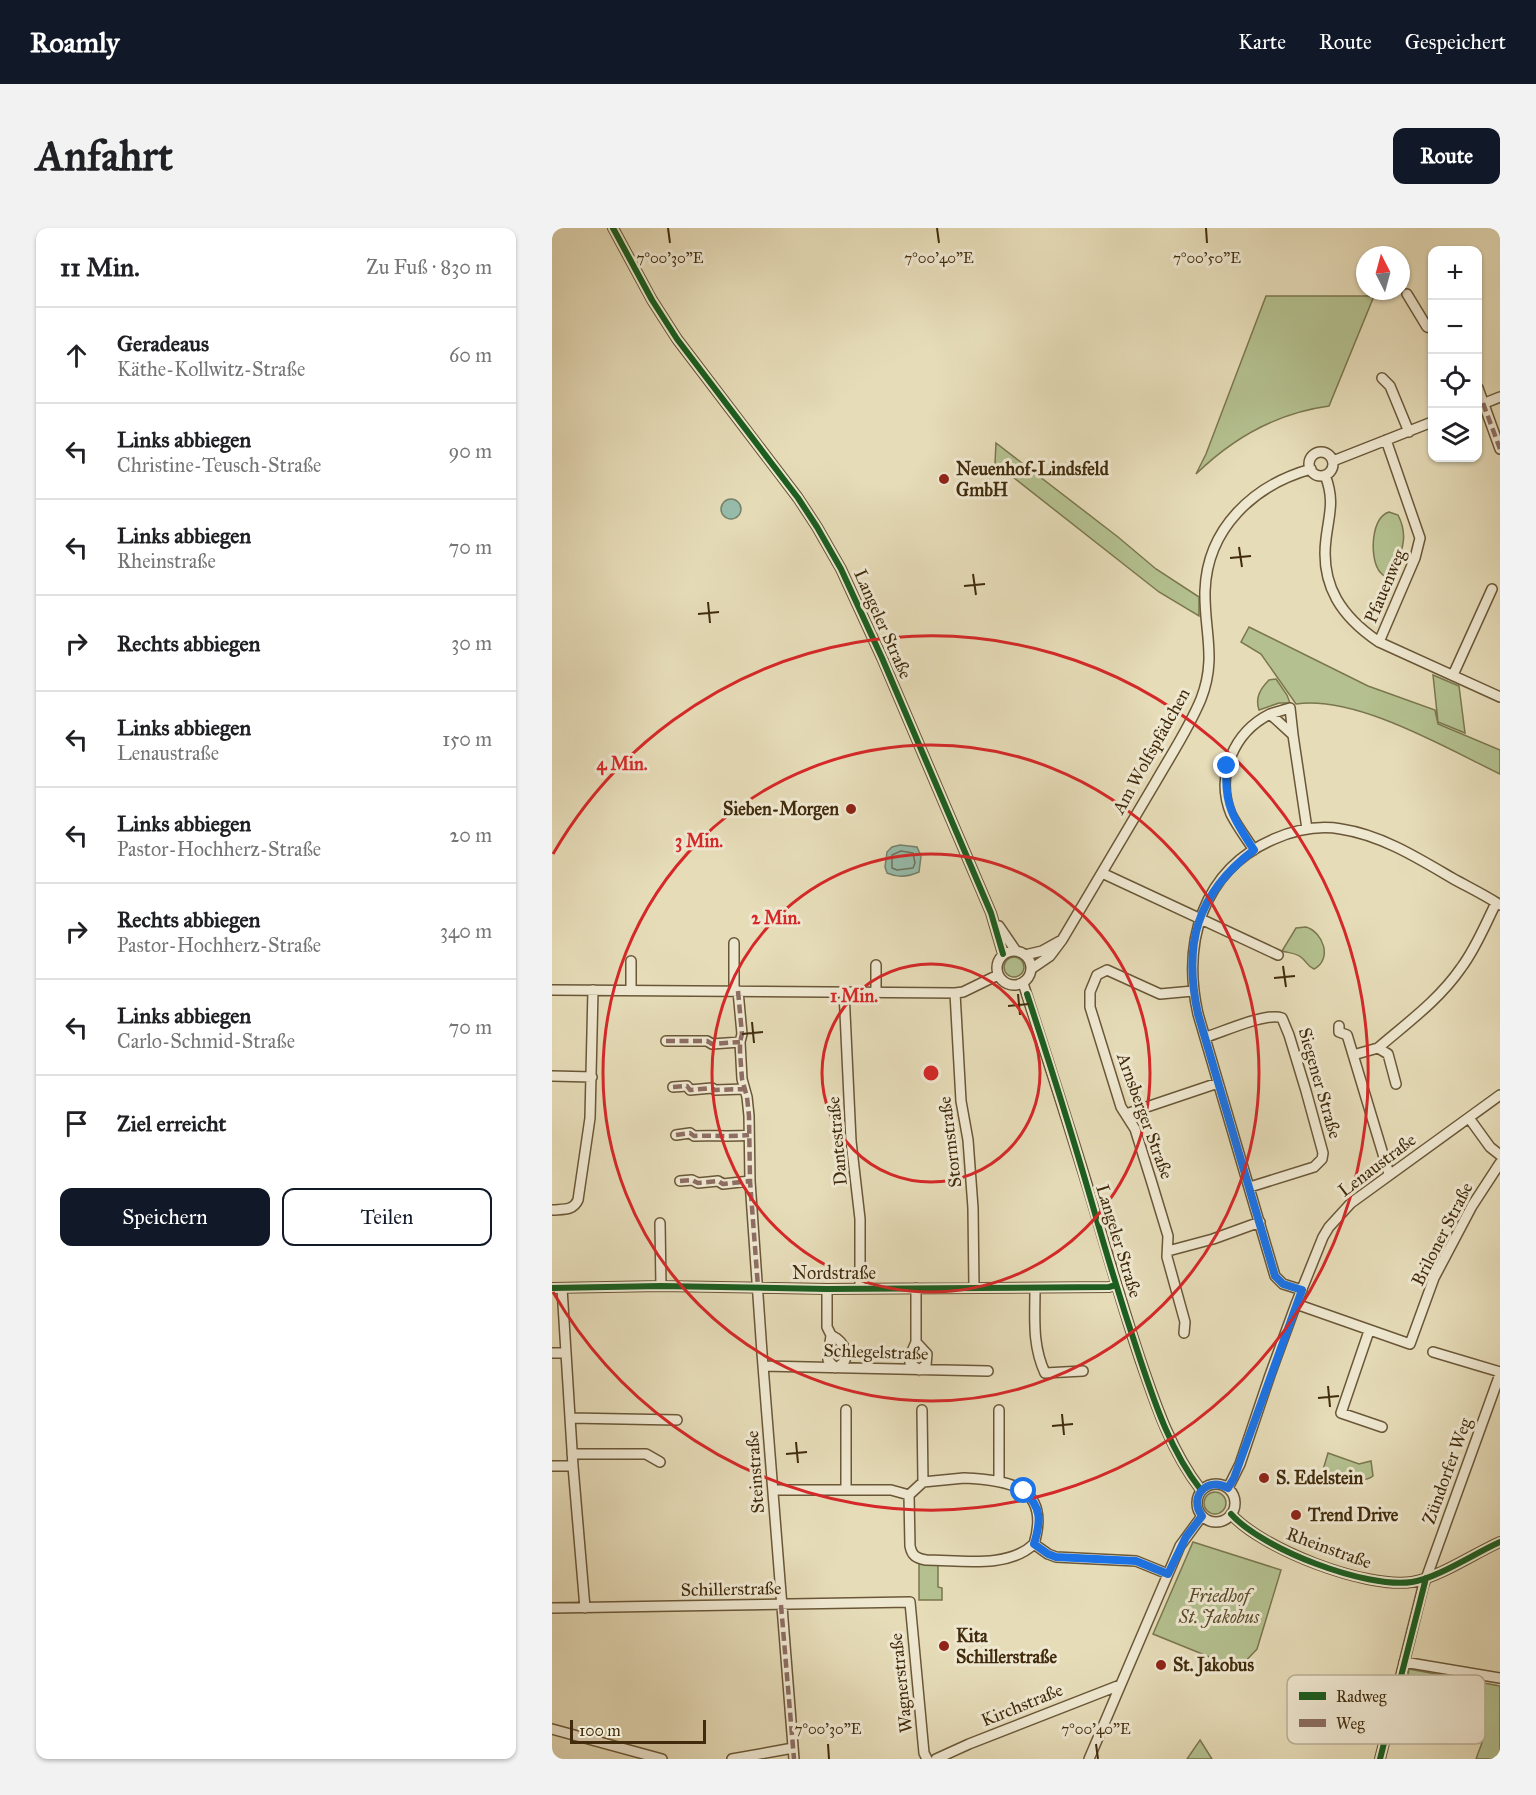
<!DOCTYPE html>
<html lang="de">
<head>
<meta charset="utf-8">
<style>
  body { margin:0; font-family:"IM FELL Great Primer",serif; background:#f2f2f2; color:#202124 }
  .controls { position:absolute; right:18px; top:18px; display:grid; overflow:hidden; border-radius:12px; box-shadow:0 2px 4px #0004 }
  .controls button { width:54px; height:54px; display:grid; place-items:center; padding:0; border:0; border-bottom:2px solid #e0e0e0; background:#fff; color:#202124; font:30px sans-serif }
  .compass { position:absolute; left:804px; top:18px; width:54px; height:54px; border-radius:50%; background:#fff; box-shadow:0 2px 4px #0004; rotate:354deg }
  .scale { position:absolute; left:18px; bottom:15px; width:136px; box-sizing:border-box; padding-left:6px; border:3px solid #412b0c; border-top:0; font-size:16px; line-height:21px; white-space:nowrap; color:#412b0c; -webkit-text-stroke:4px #efe8d1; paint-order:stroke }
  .stop { position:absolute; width:18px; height:18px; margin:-14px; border:4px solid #1a73e8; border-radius:50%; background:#fff }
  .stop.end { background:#1a73e8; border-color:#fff; box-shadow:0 2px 6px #0008 }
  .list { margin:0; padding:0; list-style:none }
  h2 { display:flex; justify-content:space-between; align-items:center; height:78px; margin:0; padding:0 24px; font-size:26px }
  h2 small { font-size:20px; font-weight:400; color:#757577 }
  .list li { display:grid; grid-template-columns:39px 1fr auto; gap:18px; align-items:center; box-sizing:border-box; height:96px; padding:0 24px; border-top:2px solid #e0e0e0 }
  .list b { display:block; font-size:22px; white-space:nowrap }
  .list p { margin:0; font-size:20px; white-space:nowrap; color:#757577 }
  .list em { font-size:20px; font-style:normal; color:#757577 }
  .actions { display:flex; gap:12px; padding:18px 24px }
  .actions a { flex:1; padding:14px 0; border:2px solid #111827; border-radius:12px; text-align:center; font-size:21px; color:#111827 }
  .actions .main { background:#111827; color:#fff }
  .icon { flex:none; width:33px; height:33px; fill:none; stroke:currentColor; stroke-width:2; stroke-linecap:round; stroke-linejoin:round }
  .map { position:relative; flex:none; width:948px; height:1531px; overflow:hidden; border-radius:12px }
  header { display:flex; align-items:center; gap:36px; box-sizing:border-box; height:84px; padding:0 30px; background:#111827; color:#fff }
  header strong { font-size:28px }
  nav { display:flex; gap:33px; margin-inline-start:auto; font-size:21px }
  .intro { display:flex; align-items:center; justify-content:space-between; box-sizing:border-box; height:144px; padding:0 36px }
  h1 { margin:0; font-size:42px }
  .button { padding:15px 27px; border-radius:12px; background:#111827; color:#fff; font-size:21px; font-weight:700 }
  main { display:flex; gap:36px; padding:0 36px }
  aside { flex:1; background:#fff; border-radius:12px; box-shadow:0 2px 4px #0004 }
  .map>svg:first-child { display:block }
  .green { fill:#b4c08f; stroke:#7a764e; stroke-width:1.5 }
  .water { fill:#97bcab; stroke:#75826b; stroke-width:1.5 }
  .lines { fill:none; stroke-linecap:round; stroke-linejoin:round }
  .shore { stroke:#6c745c; stroke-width:1.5 }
  .minor-casing { stroke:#6a5737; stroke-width:12 }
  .minor { stroke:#efe8d1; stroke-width:9 }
  .quiet { stroke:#8d6e63; stroke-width:4.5; stroke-dasharray:9 4.5; stroke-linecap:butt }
  .cycleway-casing { stroke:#efe8d1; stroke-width:10 }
  .cycleway { stroke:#1b5e20; stroke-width:6 }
  .route { stroke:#1a73e8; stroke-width:8 }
  .ticks { fill:none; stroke:#412b0c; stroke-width:2 }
  .ring { fill:none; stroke:#d62828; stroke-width:3 }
  .poi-dot { fill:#8f2418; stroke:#efe8d1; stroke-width:2 }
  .labels { text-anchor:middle; stroke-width:6; stroke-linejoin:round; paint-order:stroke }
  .poi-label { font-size:18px; font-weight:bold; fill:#412b0c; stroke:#efe8d1; text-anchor:start }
  .street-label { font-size:18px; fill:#412b0c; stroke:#efe8d1 }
  .park-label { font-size:18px; font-style:italic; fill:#584926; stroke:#efe8d1 }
  .key { fill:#efe8d1; stroke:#bbaf96; stroke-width:1.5 }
  .key-label { font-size:16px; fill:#412b0c }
  .ticks-label { font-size:15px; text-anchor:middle; fill:#412b0c; stroke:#efe8d1; stroke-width:6; stroke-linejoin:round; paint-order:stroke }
  .centre { fill:#d62828; stroke:#efe8d1; stroke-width:3 }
  .ring-label { font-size:18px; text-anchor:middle; font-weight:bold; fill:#d62828; stroke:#efe8d1; stroke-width:6; stroke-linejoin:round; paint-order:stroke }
</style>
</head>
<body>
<header>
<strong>Roamly</strong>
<nav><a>Karte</a><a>Route</a><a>Gespeichert</a></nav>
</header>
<div class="intro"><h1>Anfahrt</h1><a class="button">Route</a></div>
<main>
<aside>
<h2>11 Min.<small>Zu Fuß · 830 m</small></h2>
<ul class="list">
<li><svg class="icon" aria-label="ahead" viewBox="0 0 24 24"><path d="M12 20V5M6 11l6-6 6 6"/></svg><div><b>Geradeaus</b><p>Käthe-Kollwitz-Straße</p></div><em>60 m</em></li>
<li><svg class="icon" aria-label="left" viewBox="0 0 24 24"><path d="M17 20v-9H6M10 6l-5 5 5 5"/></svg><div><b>Links abbiegen</b><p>Christine-Teusch-Straße</p></div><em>90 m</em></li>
<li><svg class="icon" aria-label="left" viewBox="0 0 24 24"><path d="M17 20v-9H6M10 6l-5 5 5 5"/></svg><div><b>Links abbiegen</b><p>Rheinstraße</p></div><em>70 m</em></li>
<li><svg class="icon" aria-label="right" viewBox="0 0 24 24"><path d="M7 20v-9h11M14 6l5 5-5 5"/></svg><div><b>Rechts abbiegen</b></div><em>30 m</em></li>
<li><svg class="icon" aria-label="left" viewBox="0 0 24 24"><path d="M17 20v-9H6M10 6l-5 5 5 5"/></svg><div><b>Links abbiegen</b><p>Lenaustraße</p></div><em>150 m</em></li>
<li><svg class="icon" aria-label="left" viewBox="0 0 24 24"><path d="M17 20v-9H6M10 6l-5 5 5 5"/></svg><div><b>Links abbiegen</b><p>Pastor-Hochherz-Straße</p></div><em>20 m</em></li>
<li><svg class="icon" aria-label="right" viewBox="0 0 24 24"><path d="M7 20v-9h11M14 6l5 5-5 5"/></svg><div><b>Rechts abbiegen</b><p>Pastor-Hochherz-Straße</p></div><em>340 m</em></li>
<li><svg class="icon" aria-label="left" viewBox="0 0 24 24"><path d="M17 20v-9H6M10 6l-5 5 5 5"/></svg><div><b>Links abbiegen</b><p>Carlo-Schmid-Straße</p></div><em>70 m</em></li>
<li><svg class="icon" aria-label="arrive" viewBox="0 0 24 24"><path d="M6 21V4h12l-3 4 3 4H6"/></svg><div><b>Ziel erreicht</b></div></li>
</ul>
<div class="actions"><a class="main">Speichern</a><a>Teilen</a></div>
</aside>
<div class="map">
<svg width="948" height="1531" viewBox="0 0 948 1531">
  <rect width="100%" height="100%" fill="#e6dcb8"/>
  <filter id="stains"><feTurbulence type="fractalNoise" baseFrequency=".00333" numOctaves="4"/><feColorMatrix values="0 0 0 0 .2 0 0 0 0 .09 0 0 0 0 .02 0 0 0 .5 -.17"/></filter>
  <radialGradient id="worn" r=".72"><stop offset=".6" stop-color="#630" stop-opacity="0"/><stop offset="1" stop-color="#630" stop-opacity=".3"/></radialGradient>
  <path class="green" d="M714,68H822L777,178C725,185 682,209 644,246L654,226Z
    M444,215L566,309L604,341L647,369V388L607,364L443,235Z
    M837,284L846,287C858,310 849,327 837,348H832C830,346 827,344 826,341C818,327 819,290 837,284Z
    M697,399L816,458L883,482L886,496L948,522V546C894,520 804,467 744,476L709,426L689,414Z
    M881,447L907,458L913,505L886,494Z
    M724,451L735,467L738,475H727L707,482C703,470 708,461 717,452Z
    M754,699C771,704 781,731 762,741C755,738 755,734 750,730C745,725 737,725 730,723L744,700Z
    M452 739a10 10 0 1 1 20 0a10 10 0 1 1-20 0Z
    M776,1225L807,1236L819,1233L821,1248C809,1258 784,1246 771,1242Z
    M652 1275a11 11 0 1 1 22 0a11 11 0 1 1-22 0Z
    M641,1314L729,1342L705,1421L688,1439L665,1432L601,1406Z
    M367,1336H386V1359L390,1360V1372H367Z
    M857,1441L948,1458V1531H924L931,1512L852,1479Z
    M648,1512L660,1531H635Z"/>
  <path class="water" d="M169 281a10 10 0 1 1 20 0a10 10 0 1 1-20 0Z
    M348,617L365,619L369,628L367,644C356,649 346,650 335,645L333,639L335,624L340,619Z"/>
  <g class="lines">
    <path class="shore" d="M349,623L361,625L363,635L361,640L345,642L340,640V627Z"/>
    <defs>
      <path id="minor" d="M61,0L100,72L125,111L246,270L265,299L289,341L330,430L439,685L451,726
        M855,66L875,99L880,100
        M830,150L838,158L857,204
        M926,160L948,221
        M928,177L948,169
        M757 236a12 12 0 1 1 24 0a12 12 0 1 1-24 0Z
        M781,233L880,194
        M773,247C783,273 777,286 774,311C768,358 790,389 827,414L948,469
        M827,414L863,330L868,310L834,212
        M901,447L940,361
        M738,480L741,507L718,486Z
        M741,507L755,601
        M702,622C694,610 685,598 679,586C663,547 682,504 718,486
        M550,645L726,727
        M447,698L464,723
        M182,715V763
        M445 740a17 17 0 1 1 34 0a17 17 0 1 1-34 0Z
        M473,727L490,723L508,713
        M79,733V762
        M479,741L498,728L510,712C541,659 572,607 603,555C619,527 637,500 649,471C665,430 652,403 653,363C655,300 702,257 759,241
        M471,755C494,827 518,900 540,973C556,1027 571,1081 589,1134C604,1178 620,1225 649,1262
        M0,762L403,765L411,764L446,747
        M186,763L190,806L188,814L190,851L195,869L197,888L198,953L210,1125L242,1531
        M292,763L299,913L308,991V1061
        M324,764V737
        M403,765L409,873L416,912L421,980L422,1060
        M787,798V804L795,807L796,810L837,946
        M654,809C671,804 714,784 730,790L737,807L754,863L771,925L770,931L762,939L698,959
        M114,813H155L160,816L188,814
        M826,820C855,795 887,772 909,740C924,720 933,697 944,675
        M801,827L826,820L836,826L844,856
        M0,848L40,849
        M121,859L135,858L138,862L160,860L163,862L192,861
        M574,886L666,855
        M917,890L938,919L948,927
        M124,907L138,905L142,908C161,907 178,909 197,907
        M128,953L140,952L146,955L166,953L171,956L198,953
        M0,982C11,981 21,983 26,972L38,890L41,762
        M108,995L109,1058
        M616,1023L661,1011L708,994
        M0,1060L109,1058L275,1061L557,1059L564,1057
        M10,1060L21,1238L33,1380
        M275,1061V1099L279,1107L276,1132L283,1140C303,1132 293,1114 279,1107
        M483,1061C483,1090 480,1117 493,1145L531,1143
        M750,1062L731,1056L723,1048L646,786C630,715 650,642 722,611C743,602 766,597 789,601C829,607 866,630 900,650C916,659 933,667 948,677
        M744,1076L858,1116L882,1050L920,978L948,935
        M817,1103L789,1185L830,1199
        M632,1105L633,1094L615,1029L616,1008L599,952L583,901L569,879L538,779V764L545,747L555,742L608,766L641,763
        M364,1114L375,1126L374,1137L367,1142L358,1135V1128L364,1114V1060
        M881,1124L948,1144
        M0,1125H14
        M211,1138L436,1143
        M370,1182L371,1254
        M18,1190L125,1192
        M20,1226H94L108,1234
        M0,1238H21
        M412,1250C458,1252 499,1259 482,1316C456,1341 408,1332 374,1332C364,1330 360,1328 358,1318L357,1267L371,1254Z
        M447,1253V1182
        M645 1275a19 19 0 1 1 38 0a19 19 0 1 1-38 0Z
        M676,1260L688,1236L718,1147L744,1076L771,1009L777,999L799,975L948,867
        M221,1262H339L357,1267
        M294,1262V1182
        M679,1286C710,1321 814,1361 860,1354C886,1350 923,1325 948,1314
        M482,1316L496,1326L504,1329L584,1333L616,1346
        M0,1380L358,1374L372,1525L375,1531
        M852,1434L948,1450
        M0,1501L110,1531
        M180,1531L241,1520
        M384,1531L417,1516L568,1457
        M537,1531L628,1318L650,1288
        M828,1531L871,1359L948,1146"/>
    </defs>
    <use href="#minor" class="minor-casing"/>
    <use href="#minor" class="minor"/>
    <path class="quiet" d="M931,175L948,221
      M186,763L190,806L188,814V824L190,851L195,869L197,888L198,953L206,1059
      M114,813H155L160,816L188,814
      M121,859L135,858L138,862L160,860L163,862L192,861
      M124,907L138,905L142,908C161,907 178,909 197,907
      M128,953L140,952L146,955L166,953L171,956L198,953
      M229,1377L242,1531"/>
    <defs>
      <path id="cycleway" d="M61,0L100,72L125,111L246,270L265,299L289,341L330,430L439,685L451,726
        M475,766C500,842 524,919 546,996C559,1041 573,1086 588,1131C603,1176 619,1224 649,1262
        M0,1060L109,1058L275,1061L557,1059L564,1057
        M679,1286C710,1321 814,1361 860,1354C886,1350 923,1325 948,1314
        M828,1531L874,1350"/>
    </defs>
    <use href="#cycleway" class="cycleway-casing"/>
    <use href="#cycleway" class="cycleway"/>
  </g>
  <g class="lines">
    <path class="route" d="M472,1263C490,1280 489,1293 482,1316L496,1326L504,1329L584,1333L616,1346L634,1309L650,1288C636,1269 655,1248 676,1260L682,1250L750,1062L731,1056L723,1048L646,786C631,717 644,666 702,622C682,592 671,575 675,538"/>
  </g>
  <path class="ticks" d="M116,0L118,15M385,0L387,15M654,0L655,15M687,319L690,339M678,330L699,328M421,346L424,367M412,358L433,356M156,374L158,395M146,386L167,384M731,738L734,759M722,750L743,748M466,766L468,787M456,778L477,776M200,794L202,815M190,806L211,804M776,1158L778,1179M766,1170L787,1168M510,1186L512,1207M500,1198L521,1196M244,1214L246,1235M234,1226L255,1224M276,1516L277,1531M544,1516L546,1531"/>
  <g class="ring">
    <circle cx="379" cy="845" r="109"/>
    <circle cx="379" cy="845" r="219"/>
    <circle cx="379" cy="845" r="328"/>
    <path d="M1 626A437 437 0 1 1 1 1064"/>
  </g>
  <g class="poi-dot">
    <circle cx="392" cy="251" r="6"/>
    <circle cx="299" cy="581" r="6"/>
    <circle cx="712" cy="1250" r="6"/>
    <circle cx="744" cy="1287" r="6"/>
    <circle cx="392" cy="1418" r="6"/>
    <circle cx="609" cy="1437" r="6"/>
  </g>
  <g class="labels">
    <g class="poi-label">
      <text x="404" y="247">Neuenhof-Lindsfeld<tspan x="404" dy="21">GmbH</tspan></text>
      <text x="287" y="587" text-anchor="end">Sieben-Morgen</text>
      <text x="724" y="1256">S. Edelstein</text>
      <text x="756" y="1293">Trend Drive</text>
      <text x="404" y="1414">Kita<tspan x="404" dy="21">Schillerstraße</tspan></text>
      <text x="621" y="1443">St. Jakobus</text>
    </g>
    <g class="street-label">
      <text transform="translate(833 358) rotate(-67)" y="6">Pfauenweg</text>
      <text transform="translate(331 396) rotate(66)" y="6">Langeler Straße</text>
      <text transform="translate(599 523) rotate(-61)" y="6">Am Wolfspfädchen</text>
      <text transform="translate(768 855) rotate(74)" y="6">Siegener Straße</text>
      <text transform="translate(593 888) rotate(70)" y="6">Arnsberger Straße</text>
      <text transform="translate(285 913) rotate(-95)" y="6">Dantestraße</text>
      <text transform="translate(398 914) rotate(-97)" y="6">Stormstraße</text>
      <text transform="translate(825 937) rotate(-37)" y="6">Lenaustraße</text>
      <text transform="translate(890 1006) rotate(-63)" y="6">Briloner Straße</text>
      <text transform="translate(567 1013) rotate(73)" y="6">Langeler Straße</text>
      <text x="282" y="1051">Nordstraße</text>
      <text transform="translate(324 1124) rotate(2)" y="6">Schlegelstraße</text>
      <text transform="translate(895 1243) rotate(-70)" y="6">Zündorfer Weg</text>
      <text transform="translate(203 1244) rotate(-94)" y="6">Steinstraße</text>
      <text transform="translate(777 1320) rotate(20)" y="6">Rheinstraße</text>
      <text transform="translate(179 1361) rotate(-1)" y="6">Schillerstraße</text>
      <text transform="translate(349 1455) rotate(-96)" y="6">Wagnerstraße</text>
      <text transform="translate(470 1477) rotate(-22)" y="6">Kirchstraße</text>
    </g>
    <g class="park-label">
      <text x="667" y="1374">Friedhof<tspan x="667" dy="21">St. Jakobus</tspan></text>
    </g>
  </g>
  <rect x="735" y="1447" width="198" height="69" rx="9" class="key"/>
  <rect x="747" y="1464" width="27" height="8" fill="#1b5e20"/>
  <rect x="747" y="1491" width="27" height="8" fill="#8d6e63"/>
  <g class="key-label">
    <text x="784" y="1474">Radweg</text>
    <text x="784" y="1501">Weg</text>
  </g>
  <g class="ticks-label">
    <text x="118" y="35">7°00'30"E</text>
    <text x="387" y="35">7°00'40"E</text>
    <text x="655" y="35">7°00'50"E</text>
    <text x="276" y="1506">7°00'30"E</text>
    <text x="544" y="1506">7°00'40"E</text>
  </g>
  <circle cx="379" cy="845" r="9" class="centre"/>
  <g class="ring-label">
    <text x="70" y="542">4 Min.</text>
    <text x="147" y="619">3 Min.</text>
    <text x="224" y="696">2 Min.</text>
    <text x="302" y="774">1 Min.</text>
  </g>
  <rect width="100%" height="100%" filter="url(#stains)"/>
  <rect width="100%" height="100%" fill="url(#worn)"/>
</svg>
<div class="controls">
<button>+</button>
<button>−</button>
<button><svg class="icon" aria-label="locate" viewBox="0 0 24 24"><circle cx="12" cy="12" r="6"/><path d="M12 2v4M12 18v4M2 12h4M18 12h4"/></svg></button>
<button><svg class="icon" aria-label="layers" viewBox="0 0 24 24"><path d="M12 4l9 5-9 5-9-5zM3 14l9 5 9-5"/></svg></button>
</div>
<svg class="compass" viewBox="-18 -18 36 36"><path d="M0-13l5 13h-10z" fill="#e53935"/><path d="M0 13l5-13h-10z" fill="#757577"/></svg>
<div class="scale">100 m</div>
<div class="stop" style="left:472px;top:1263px"></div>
<div class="stop end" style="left:675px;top:538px"></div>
</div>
</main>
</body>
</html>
